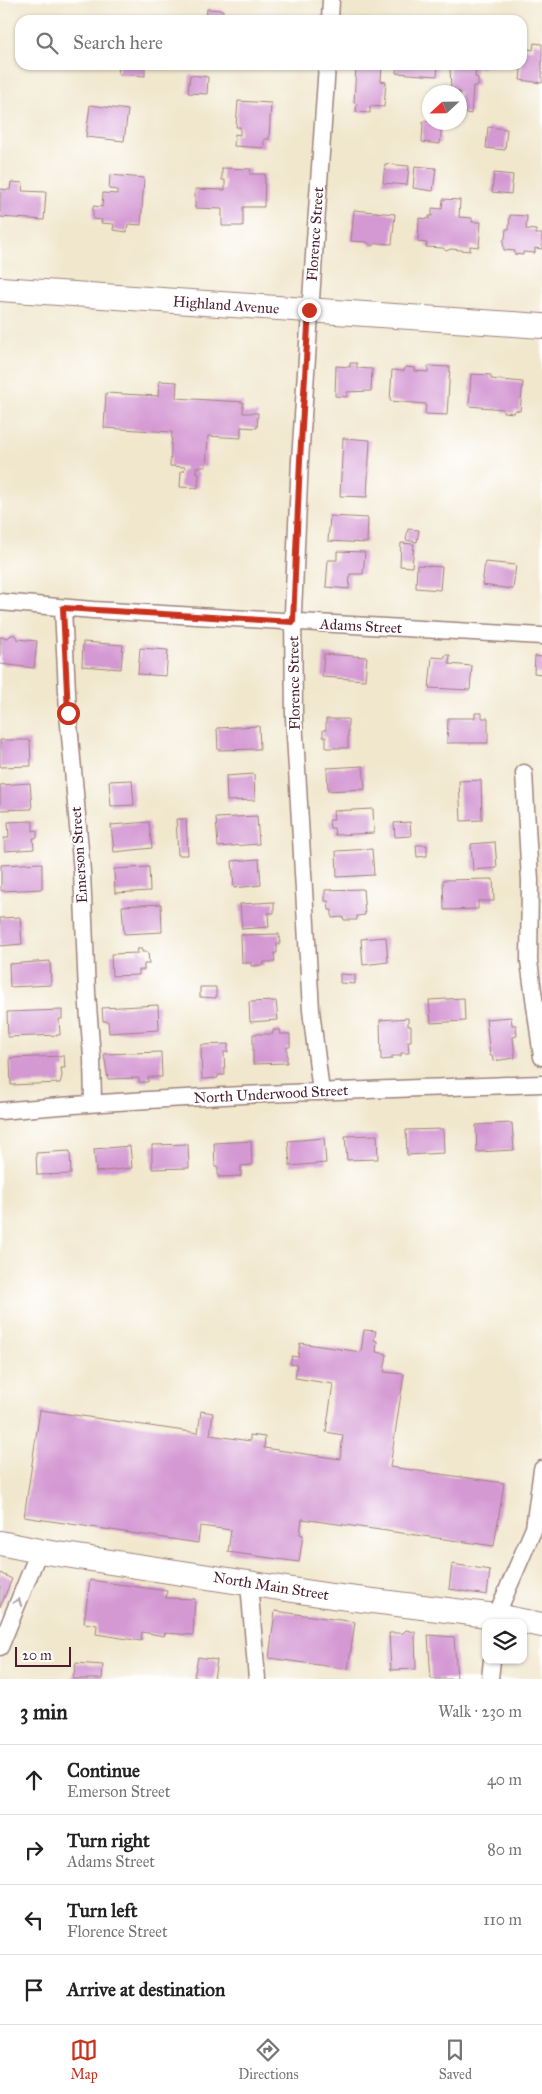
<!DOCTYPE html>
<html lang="en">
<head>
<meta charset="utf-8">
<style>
  body { margin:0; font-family:"IM FELL Great Primer",serif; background:#f6f6f6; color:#222 }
  .controls { position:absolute; right:15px; bottom:15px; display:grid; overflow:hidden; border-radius:10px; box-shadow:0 1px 4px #0004 }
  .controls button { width:45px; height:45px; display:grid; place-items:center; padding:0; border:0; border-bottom:1px solid #e0e0e0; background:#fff; color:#222; font:25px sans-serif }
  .compass { position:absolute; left:422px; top:85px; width:45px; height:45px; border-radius:50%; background:#fff; box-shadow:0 1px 4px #0004; rotate:248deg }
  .scale { position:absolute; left:15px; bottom:12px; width:56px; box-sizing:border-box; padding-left:5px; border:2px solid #4a1f2b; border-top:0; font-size:14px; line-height:18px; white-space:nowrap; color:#4a1f2b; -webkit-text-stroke:4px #fff; paint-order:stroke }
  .stop { position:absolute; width:15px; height:15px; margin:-11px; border:4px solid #c8321e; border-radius:50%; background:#fff }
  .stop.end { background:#c8321e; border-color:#fff; box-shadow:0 1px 5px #0008 }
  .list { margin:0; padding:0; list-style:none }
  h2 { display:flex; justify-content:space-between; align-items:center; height:65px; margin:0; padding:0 20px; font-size:21px }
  h2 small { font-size:16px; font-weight:400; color:#767676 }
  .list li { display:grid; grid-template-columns:32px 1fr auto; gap:15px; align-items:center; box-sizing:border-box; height:70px; padding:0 20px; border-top:1px solid #e0e0e0 }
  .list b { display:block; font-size:19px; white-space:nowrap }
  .list p { margin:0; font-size:16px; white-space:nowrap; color:#767676 }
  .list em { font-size:16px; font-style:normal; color:#767676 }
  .icon { flex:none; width:28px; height:28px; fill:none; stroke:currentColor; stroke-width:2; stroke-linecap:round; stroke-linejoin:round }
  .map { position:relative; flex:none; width:542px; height:1679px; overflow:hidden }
  .search { position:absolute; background:#fff; box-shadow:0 1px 4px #0004; left:15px; right:15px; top:15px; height:55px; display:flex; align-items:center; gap:12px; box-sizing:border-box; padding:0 18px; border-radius:15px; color:#767676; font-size:19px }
  .sheet { height:345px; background:#fff }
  nav { display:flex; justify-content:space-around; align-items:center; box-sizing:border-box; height:70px; border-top:1px solid #e0e0e0; background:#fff; font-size:14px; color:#767676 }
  nav a { display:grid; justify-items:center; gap:2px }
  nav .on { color:#c8321e }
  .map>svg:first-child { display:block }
  .building { fill:#d498d3 }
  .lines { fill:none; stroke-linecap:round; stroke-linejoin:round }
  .street-casing { stroke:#9e837c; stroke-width:19 }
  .secondary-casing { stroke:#9e837c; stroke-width:26 }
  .street { stroke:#fff; stroke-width:16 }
  .secondary { stroke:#fff; stroke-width:24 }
  .oneway { stroke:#ae9aa0 }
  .route { stroke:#c8321e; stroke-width:6 }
  .labels { text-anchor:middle; stroke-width:4; stroke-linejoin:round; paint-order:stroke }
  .street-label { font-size:15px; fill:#4a1f2b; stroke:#fff }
</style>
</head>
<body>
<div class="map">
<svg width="542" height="1679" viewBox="0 0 542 1679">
  <rect width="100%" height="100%" fill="#fff"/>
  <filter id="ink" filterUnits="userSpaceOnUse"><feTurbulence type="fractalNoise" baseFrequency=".02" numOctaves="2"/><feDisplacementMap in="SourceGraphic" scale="10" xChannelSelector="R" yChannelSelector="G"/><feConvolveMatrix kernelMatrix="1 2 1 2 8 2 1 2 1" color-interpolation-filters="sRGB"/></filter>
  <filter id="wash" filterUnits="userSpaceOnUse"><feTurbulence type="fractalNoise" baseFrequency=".0096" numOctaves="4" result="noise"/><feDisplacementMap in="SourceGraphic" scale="20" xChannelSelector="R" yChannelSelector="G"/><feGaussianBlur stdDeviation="1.12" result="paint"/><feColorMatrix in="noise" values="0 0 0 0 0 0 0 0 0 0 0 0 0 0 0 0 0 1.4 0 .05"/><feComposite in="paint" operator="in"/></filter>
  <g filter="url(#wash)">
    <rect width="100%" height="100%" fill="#f1e7cd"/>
    <g id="blocks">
      <path class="building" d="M207,9L223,10V20H206Z
        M534,43L542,44V83L520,80L523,48L533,50Z
        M119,65H145V76L118,74Z
        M356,65H382L381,81L386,82L384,107L370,106V113L356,112L357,104L354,103Z
        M397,65H438L437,76L396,73Z
        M450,65H484V68L476,67L475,77L478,78V86H473L471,114L460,112V92H451Z
        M190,75L208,77L207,94L188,93Z
        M238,101L271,103L269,139H264V148L234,146L235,134L240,135V127H236Z
        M90,105L128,110L124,141L86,137Z
        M423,121L442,122L440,144L422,142Z
        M488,127L507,129L505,150L486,148Z
        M385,164L409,166L407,185L383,183Z
        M415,166L436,168L433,191L413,188Z
        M222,168L251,169L250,174H265L264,207H243V226H222V209L195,208V189L225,190V180H222Z
        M494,173L513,175L511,194L492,192Z
        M110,175L144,178L141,225L128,224L127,232L113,230L114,224L101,223L102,220L93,219V206L102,207L103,193L117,194V190L109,189Z
        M11,182L23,183L22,191L46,192L44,220L0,217V189L10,190Z
        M443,199L460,200L459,217L472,218V222H481L479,247L470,246V251L451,249L446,251L443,248L426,247L427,243L418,242L419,218L429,219V216H432V208L442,209Z
        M354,210L395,214L392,244L378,243L372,246L367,242L351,241Z
        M510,215L527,216L526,229L536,230V234H542V249L535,248V253L523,252V255L514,254L515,251L504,250L503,241L505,238L506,229H509Z
        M350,363H357V368L372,369L371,391L347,392V397L335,396L336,366L350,367Z
        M428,366L450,367L447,415L425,414L426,404L390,401L392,370L404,371L405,367L415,368V371L428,372Z
        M471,374L491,375V379L523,382L520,411L515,410L514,413L503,412V409L469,406Z
        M159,381L177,382L176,398L243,402V413H258L257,428L241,427V438L208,436L206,467H196V472L199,473L198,488L180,487L181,471H184L185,467L170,466L172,432L104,428L106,393L158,396Z
        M343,438L370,440L367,497L340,496Z
        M330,516L368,518L367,543L328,541Z
        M408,529L419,530L417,542L406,540Z
        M401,543L414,544L412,567L400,566Z
        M337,551L365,552L363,574H350L349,589L326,587L328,560H337Z
        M485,562L516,565L513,589L482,585Z
        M417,565L442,567L440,590L416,588Z
        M11,635H15L17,639L37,641L34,668L0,664V637L8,638Z
        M83,642L123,645L121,669L82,666Z
        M140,648L168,650L166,676L138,674Z
        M324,654L367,657L365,680L322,677Z
        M445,655H450L449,664L472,666L470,690L429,688L432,657L445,658Z
        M535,656L542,657V674L534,673Z
        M475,713H482V718H488V743H447L448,718H475Z
        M326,719H348V748H326V737H323V730H326Z
        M259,726L260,749L218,750L217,728Z
        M0,740H30L31,766L0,767Z
        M363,766L365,789L328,791L327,768Z
        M254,774L255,800L227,801L226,776Z
        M132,780L134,805L111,806L109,781Z
        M481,780L482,820L461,821L459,781Z
        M30,783L32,809L0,810V785Z
        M373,809L374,833L335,835L334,828H330L329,820H334L333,811Z
        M257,816L259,844L218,847L216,818Z
        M176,819H186L188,855H178Z
        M33,821V831L37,830V838H33L34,849L5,851L4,838H9L8,822Z
        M149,822L152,848L114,852L111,825Z
        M410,822L411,836L395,837L394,823Z
        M495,842L497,868L473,870L471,844Z
        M416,845H427V856L417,857Z
        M372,849L374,875L337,877L336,851Z
        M259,859L261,885L234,888L232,861Z
        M42,863V889L1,891V865Z
        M149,867L150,891L115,893L114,869Z
        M493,879L494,901H478V909L444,910L443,880Z
        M363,889L365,915L357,916V920H344L343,917L332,918V910H329L328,901H325V890Z
        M274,902V913H268L269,927L242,929L240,904Z
        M161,904L162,932L124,934L122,906Z
        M20,917L22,944L0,946V918Z
        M279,934L280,944H277V953H274L275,962H264V965L251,966V963H242L241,935Z
        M386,937L388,962L363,965L361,939Z
        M137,949H142V952H148L149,964H144V970H139V975L112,976L111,954L138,953Z
        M50,961L51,985L10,987L9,964Z
        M340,974L355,975V984L340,983Z
        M200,987H216V998L200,997Z
        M464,998L465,1021L431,1023L429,1000Z
        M276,1001L278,1020L250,1022L249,1002Z
        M158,1005L159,1030L109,1033L108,1021H103L102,1008Z
        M62,1010V1019H59L60,1035L8,1037L7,1012Z
        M511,1017L512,1025H516L517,1036L513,1037L515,1058L493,1061L492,1055L490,1056L486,1019Z
        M408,1018V1026H411V1041H408L409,1053H401V1056H392V1059L381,1060L380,1020Z
        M273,1030H281L280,1034H290V1047H287V1063L253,1064V1034H273Z
        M228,1044V1052H224L225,1075H218V1078L202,1079L201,1045Z
        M161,1052L162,1077H148V1082H139V1078L108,1079L104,1054Z
        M64,1056L65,1068H61L62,1076L60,1083L11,1085L10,1058Z
        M512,1123L514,1150L477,1152L476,1125Z
        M443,1129L444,1153L407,1155L406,1130Z
        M377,1135L378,1159L347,1160L345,1136Z
        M324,1138L326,1163L290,1166L288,1141Z
        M251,1141L252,1165L241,1166V1176L218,1177V1167H215L214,1143Z
        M188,1144L189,1168L152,1169V1145Z
        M130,1146L132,1168L96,1172L94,1149Z
        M70,1151L71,1174L37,1175L36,1153Z
        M364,1330L376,1331L374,1340L377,1341L376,1352L387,1354L384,1372L404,1374L390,1467L504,1483L494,1546L302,1519L300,1534L303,1535L299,1562L228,1552L231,1530L200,1526L198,1543L24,1517L40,1410L198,1433L201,1411L213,1413L210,1435L250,1441V1435L265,1437L264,1448L340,1459L343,1435L326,1432L333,1384L295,1378L297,1365L290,1364L292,1356L298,1357L300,1343L361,1352Z
        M452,1564L490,1570L487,1595L449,1589Z
        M0,1573L12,1579L0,1607Z
        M90,1580L167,1591L166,1598L195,1599L193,1635L165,1633L164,1636L142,1632L141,1641L96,1634L97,1625L84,1623Z
        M275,1611L355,1622L348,1669L269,1658Z
        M406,1630L415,1632L416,1669L391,1670L389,1633H403Z
        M428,1635L454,1637L457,1679H431Z
        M198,1657L217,1660L214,1679L194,1677Z
        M76,1663L103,1665L102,1679H73Z"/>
    </g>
  </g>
  <g filter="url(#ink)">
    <use href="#blocks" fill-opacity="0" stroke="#9e837c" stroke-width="1"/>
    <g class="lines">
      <defs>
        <path id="street" d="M330,20L331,0
          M0,602L93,610L542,636
          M63,608L68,713L82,872L87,993L92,1057L93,1103
          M524,773L530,881L529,961L542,1057
          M321,1092L311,1010L294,718L293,612L300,460L327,65
          M0,1111C180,1095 361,1090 542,1084
          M249,1583L257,1679
          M496,1623V1616L534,1528L542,1469
          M0,1647L39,1551
          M490,1679L492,1660"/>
        <path id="secondary" d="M0,289L542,326
          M0,1543L39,1551L332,1596L496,1616L542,1625"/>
      </defs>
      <use href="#street" class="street-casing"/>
      <use href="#secondary" class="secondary-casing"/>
      <use href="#street" class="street"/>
      <use href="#secondary" class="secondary"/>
    </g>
    <defs><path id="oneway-chevron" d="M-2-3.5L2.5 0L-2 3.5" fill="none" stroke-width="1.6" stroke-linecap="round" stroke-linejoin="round" transform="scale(1.25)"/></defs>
    <use class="oneway" href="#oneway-chevron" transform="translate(18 1602) rotate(-68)"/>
  </g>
  <g class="lines" filter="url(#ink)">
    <path class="route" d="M68,713L63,608L293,622L300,460L309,310"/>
  </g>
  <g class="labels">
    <g class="street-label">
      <text transform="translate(315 234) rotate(-86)" y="5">Florence Street</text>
      <text transform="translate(226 305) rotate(4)" y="5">Highland Avenue</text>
      <text transform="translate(361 626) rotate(3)" y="5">Adams Street</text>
      <text transform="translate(294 683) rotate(-91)" y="5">Florence Street</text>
      <text transform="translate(79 855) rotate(-94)" y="5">Emerson Street</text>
      <text transform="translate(271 1094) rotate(-3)" y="5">North Underwood Street</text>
      <text transform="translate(271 1586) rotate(9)" y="5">North Main Street</text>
    </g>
  </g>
</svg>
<div class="controls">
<button><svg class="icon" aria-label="layers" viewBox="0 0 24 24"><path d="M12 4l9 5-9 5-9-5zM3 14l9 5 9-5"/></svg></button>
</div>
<svg class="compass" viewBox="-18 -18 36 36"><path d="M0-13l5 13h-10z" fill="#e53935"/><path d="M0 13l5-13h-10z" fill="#767676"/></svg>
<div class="scale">20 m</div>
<div class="stop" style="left:68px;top:713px"></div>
<div class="stop end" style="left:309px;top:310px"></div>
<div class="search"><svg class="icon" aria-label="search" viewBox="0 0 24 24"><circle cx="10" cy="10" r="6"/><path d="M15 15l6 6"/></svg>Search here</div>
</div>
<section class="sheet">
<h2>3 min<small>Walk · 230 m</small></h2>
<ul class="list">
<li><svg class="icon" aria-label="ahead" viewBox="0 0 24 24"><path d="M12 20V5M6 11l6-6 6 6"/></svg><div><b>Continue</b><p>Emerson Street</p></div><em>40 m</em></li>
<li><svg class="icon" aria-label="right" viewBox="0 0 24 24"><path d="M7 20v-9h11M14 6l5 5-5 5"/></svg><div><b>Turn right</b><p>Adams Street</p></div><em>80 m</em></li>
<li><svg class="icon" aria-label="left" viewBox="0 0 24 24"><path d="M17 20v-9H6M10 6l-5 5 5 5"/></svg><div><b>Turn left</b><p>Florence Street</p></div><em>110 m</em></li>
<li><svg class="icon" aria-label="arrive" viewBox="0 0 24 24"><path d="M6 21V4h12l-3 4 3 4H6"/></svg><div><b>Arrive at destination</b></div></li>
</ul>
</section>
<nav>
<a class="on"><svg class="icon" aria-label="map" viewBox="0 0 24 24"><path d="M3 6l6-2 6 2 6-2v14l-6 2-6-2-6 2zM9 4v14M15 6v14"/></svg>Map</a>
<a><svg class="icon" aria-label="directions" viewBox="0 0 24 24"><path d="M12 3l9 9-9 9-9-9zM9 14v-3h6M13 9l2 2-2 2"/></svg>Directions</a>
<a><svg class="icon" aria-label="saved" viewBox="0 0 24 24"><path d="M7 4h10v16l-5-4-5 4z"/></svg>Saved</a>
</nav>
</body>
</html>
